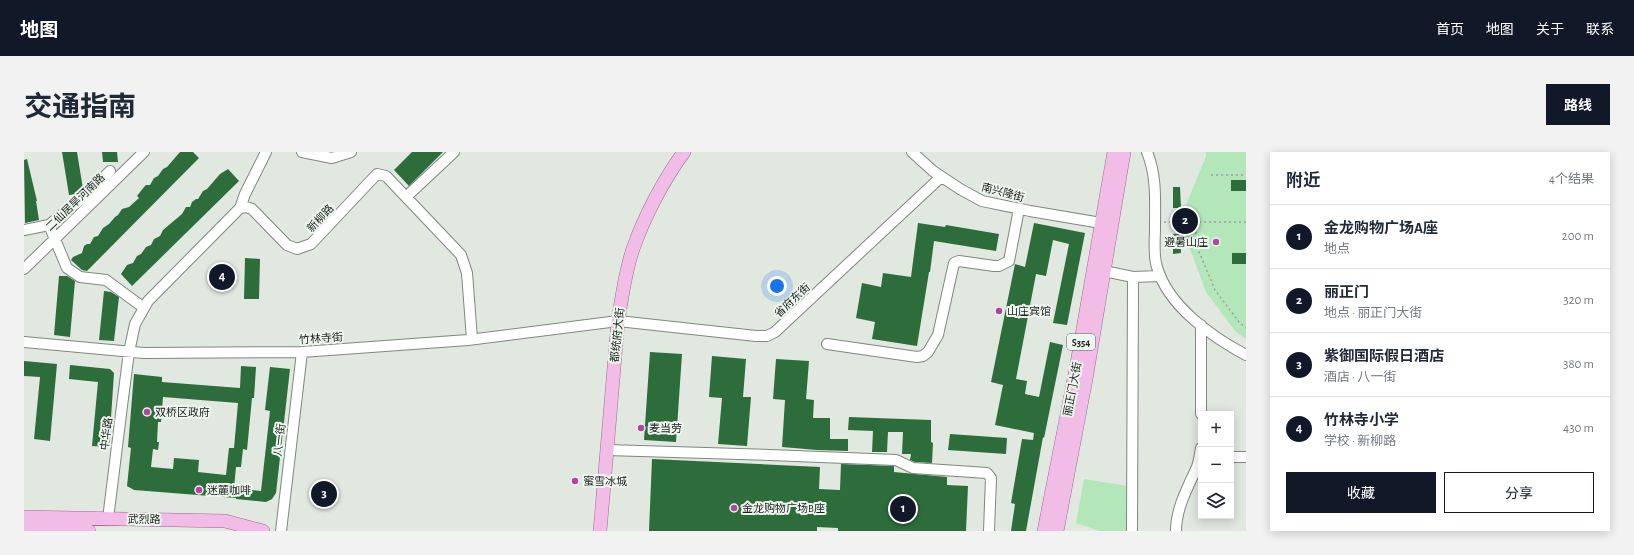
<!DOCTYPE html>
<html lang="zh">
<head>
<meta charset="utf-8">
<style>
  body { margin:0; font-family:"Alegreya Sans","Noto Sans SC",sans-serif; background:#f2f2f3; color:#1f2937 }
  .controls { position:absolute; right:12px; bottom:12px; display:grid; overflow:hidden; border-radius:0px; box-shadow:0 2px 10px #0003 }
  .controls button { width:36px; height:36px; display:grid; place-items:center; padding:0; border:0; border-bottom:1px solid #e0e1e3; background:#fff; color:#1f2937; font:20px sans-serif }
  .you { position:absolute; left:753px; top:134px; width:14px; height:14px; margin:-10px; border:3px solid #fff; border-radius:50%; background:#1a73e8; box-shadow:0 0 0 6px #1a73e833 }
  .badge { display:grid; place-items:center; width:26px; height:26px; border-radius:50%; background:#111827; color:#fff; font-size:13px; font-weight:700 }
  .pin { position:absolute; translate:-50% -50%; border:2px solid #fff; box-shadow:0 1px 4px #0006 }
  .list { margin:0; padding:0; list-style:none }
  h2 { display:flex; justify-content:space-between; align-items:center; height:52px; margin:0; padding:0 16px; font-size:17px }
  h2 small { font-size:13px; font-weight:400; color:#747a83 }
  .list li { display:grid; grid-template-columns:26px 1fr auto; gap:12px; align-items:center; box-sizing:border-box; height:64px; padding:0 16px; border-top:1px solid #e0e1e3 }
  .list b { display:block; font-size:15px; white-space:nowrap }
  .list p { margin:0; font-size:13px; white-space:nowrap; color:#747a83 }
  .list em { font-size:13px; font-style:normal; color:#747a83 }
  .actions { display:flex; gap:8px; padding:12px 16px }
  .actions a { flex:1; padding:9px 0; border:1px solid #111827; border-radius:0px; text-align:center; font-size:14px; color:#111827 }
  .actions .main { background:#111827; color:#fff }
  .icon { flex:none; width:22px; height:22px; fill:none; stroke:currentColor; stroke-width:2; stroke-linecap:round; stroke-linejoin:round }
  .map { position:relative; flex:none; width:1222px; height:379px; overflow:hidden; border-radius:0px }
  header { display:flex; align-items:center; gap:24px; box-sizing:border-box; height:56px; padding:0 20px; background:#111827; color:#fff }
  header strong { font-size:19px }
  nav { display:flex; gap:22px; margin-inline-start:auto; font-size:14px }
  .intro { display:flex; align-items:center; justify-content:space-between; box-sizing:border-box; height:96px; padding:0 24px }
  h1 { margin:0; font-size:28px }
  .button { padding:10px 18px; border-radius:0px; background:#111827; color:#fff; font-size:14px; font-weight:700 }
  main { display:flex; gap:24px; padding:0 24px }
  aside { flex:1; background:#fff; border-radius:0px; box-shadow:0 2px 10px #0003 }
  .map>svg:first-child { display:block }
  .green { fill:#b3e7ba }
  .building { fill:#2c6d3b; fill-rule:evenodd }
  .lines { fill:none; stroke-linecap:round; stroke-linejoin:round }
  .minor-casing { stroke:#7f8780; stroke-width:12 }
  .major-casing { stroke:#a06894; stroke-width:14 }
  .path { stroke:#9aa19b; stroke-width:1.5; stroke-dasharray:2 3; stroke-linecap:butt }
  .minor { stroke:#fff; stroke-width:10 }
  .major { stroke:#f1bce5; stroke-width:13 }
  .poi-dot { fill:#b544a0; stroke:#edf6ee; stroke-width:1.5 }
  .labels { text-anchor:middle; stroke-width:4; stroke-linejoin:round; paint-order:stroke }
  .shield { fill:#edf6ee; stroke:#5b605c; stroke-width:1 }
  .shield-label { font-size:10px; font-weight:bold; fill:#1d201e }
  .street-label { font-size:11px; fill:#1d201e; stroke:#edf6ee }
  .poi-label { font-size:11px; fill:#1d201e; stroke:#edf6ee; text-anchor:start }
</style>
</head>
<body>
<header>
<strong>地图</strong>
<nav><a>首页</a><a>地图</a><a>关于</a><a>联系</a></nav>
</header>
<div class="intro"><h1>交通指南</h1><a class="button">路线</a></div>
<main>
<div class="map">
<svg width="1222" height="379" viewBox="0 0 1222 379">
  <rect width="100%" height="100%" fill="#e0e8e0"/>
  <path class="green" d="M1182,0H1222V187L1211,179L1182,140L1160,81H1157L1156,58H1160L1182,4Z
    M1060,327L1104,334L1103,379H1076L1052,371Z"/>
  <path class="building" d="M38,0H53L59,37L53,42L45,43Z
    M78,0H93L94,10H79Z
    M156,0H169L175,6L63,119L58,118L47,108L49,105L58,101L60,94L63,92H66L70,85L74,84L79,76L85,72L91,65L94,63L98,57L105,55L115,46L113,44L120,35L122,33H126L130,26L134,24L139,17L143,15Z
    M388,0H419L385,34L370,18Z
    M3,7L13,49H12L15,68L1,71L0,8Z
    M204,17L215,29L108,134L97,122L103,113L109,111L113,104L117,102L122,95L127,93L130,87L136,84L139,78L158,62L162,55H166L168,50L172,47H174L179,39L183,37L196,22Z
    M1207,28H1222V39H1207Z
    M1149,35H1156L1157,56H1149Z
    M1156,58H1165V80L1157,81Z
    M894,71L921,75L922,73L975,82L972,99L910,89L906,120H905L893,194L848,187L851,170L832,166L838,131L857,135L859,121L887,125Z
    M1010,71L1061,81L1043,173L1029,171L1045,92L1029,88L1022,124L1012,122L992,227L1003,229L1001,242L1015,245L1026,190L1039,193L1020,286L1019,285L1002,379H987L991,352L987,351L998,287L1009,288L1010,281L971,273L979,233L967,230L991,112L1001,115Z
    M1149,82H1156L1157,101L1149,102Z
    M1208,101H1222V112H1208Z
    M221,106L236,107L235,147H220Z
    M35,124H43L51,129L46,185L30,183Z
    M80,139L87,140L95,145L90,189L75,188Z
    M626,200L658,202L652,290L620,288Z
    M688,204L722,207L719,245H727L723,294L694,292L698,246L685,245Z
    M752,207L785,209L782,247L790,248L789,266H806V287H824V299L793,298L758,295L761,248L749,247Z
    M0,209L33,212L26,289L10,287L16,225L0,224Z
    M46,213L86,217L90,221L85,295L68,294L74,230L45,227Z
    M217,214L232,215L230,246H228L223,298L219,297L217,315H212L210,336L237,339L246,259L241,258L246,215L266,217L252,341L248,347L242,350L212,347V346L110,338L103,334L107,296L104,295L110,222L138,225V230L216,236ZM139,245L214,251L210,296H205L202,323L174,320L175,308L150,306L149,317L127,315L129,297L134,298L135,290H133L134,270H137Z
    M825,265L907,268V290L909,291L908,311L891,310L886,308L887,302H878L879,280H864L863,300H848L849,279L824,278Z
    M926,282L983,286L982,302L924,298Z
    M628,307L796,315L795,337L816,338L817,312L870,314V320L923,325V333L944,334L942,379H814V376L793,375V379H625Z"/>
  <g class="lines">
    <defs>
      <path id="minor" d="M278,0L308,6L327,0
        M888,0L909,19L936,37L958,49L1006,59L1077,71
        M1123,0C1133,24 1131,50 1131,76C1131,88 1129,103 1133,115C1144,154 1188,185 1222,203
        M382,45L430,0
        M216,56L221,42L242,0
        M25,73L43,116L56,125L82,128L120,156
        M0,78L25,73L61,44L86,19
        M0,117L120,0
        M1080,119L1109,125L1136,124
        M1177,173V262
        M0,190L120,201L278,200L444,188L594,169L732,184H743L751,180L917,25
        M803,192L893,205L899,204L904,200L914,183L930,111L935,109L970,114H975L985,109L995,57
        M583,298L746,303L872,308L889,316L963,321L967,326L965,379
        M1207,305H1222
        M84,367L98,254L105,200L111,172L124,149L216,56L222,55L228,57L263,93L273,97L287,92L353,22L362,24L437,103L443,121L448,187
        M257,379L278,200
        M1108,379L1109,125
        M1152,379C1152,356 1164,335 1173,315C1175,309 1176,302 1177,296"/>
      <path id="major" d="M0,365L201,369L239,379
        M0,378L65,379
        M576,379L594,169C598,145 601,120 609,97C620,65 640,27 660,0
        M1020,379L1052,217L1090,0
        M1033,379L1062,227L1100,0"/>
    </defs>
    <use href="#minor" class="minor-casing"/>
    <use href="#major" class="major-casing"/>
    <path class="path" d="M1187,23H1222
      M1140,70H1222
      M1171,70L1173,95L1191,138L1215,170L1222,176"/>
    <use href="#minor" class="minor"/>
    <use href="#major" class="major"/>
  </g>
  <g class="poi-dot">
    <circle cx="1192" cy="90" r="4"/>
    <circle cx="975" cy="159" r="4"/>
    <circle cx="123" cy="260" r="4"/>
    <circle cx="617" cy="276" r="4"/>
    <circle cx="551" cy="329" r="4"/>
    <circle cx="175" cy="338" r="4"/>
    <circle cx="710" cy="356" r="4"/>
  </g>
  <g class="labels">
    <rect class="shield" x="1043" y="182" width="28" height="16" rx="3"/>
    <g class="shield-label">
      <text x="1057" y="194">S354</text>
    </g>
    <g class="street-label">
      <text transform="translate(979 40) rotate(15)" y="4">南兴隆街</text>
      <text transform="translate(51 50) rotate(-44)" y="4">二仙居旱河南路</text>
      <text transform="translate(296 66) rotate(-47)" y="4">新柳路</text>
      <text transform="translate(768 148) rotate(-43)" y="4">省府东街</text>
      <text transform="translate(593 183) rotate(-84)" y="4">都统府大街</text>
      <text transform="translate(297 186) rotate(-4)" y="4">竹林寺街</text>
      <text transform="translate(1048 237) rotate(-79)" y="4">丽正门大街</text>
      <text transform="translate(82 282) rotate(-83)" y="4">中华路</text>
      <text transform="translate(255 288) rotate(-83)" y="4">八一街</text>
      <text transform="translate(120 367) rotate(1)" y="4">武烈路</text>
    </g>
    <g class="poi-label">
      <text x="1184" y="94" text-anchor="end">避暑山庄</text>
      <text x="983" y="163">山庄宾馆</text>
      <text x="131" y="264">双桥区政府</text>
      <text x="625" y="280">麦当劳</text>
      <text x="559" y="333">蜜雪冰城</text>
      <text x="183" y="342">迷麓咖啡</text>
      <text x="718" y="360">金龙购物广场B座</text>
    </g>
  </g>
</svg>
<div class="controls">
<button>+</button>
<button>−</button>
<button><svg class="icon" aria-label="layers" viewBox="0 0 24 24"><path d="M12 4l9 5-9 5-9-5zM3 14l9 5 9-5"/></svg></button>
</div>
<div class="you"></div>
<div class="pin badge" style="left:879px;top:357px">1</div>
<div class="pin badge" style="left:1161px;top:69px">2</div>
<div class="pin badge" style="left:300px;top:342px">3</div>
<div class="pin badge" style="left:198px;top:125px">4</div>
</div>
<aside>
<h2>附近<small>4个结果</small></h2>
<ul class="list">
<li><span class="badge">1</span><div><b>金龙购物广场A座</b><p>地点</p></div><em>200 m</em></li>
<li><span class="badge">2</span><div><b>丽正门</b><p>地点 · 丽正门大街</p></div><em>320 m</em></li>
<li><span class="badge">3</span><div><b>紫御国际假日酒店</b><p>酒店 · 八一街</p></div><em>380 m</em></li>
<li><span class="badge">4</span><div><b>竹林寺小学</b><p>学校 · 新柳路</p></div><em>430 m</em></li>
</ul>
<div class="actions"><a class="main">收藏</a><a>分享</a></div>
</aside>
</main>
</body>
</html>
